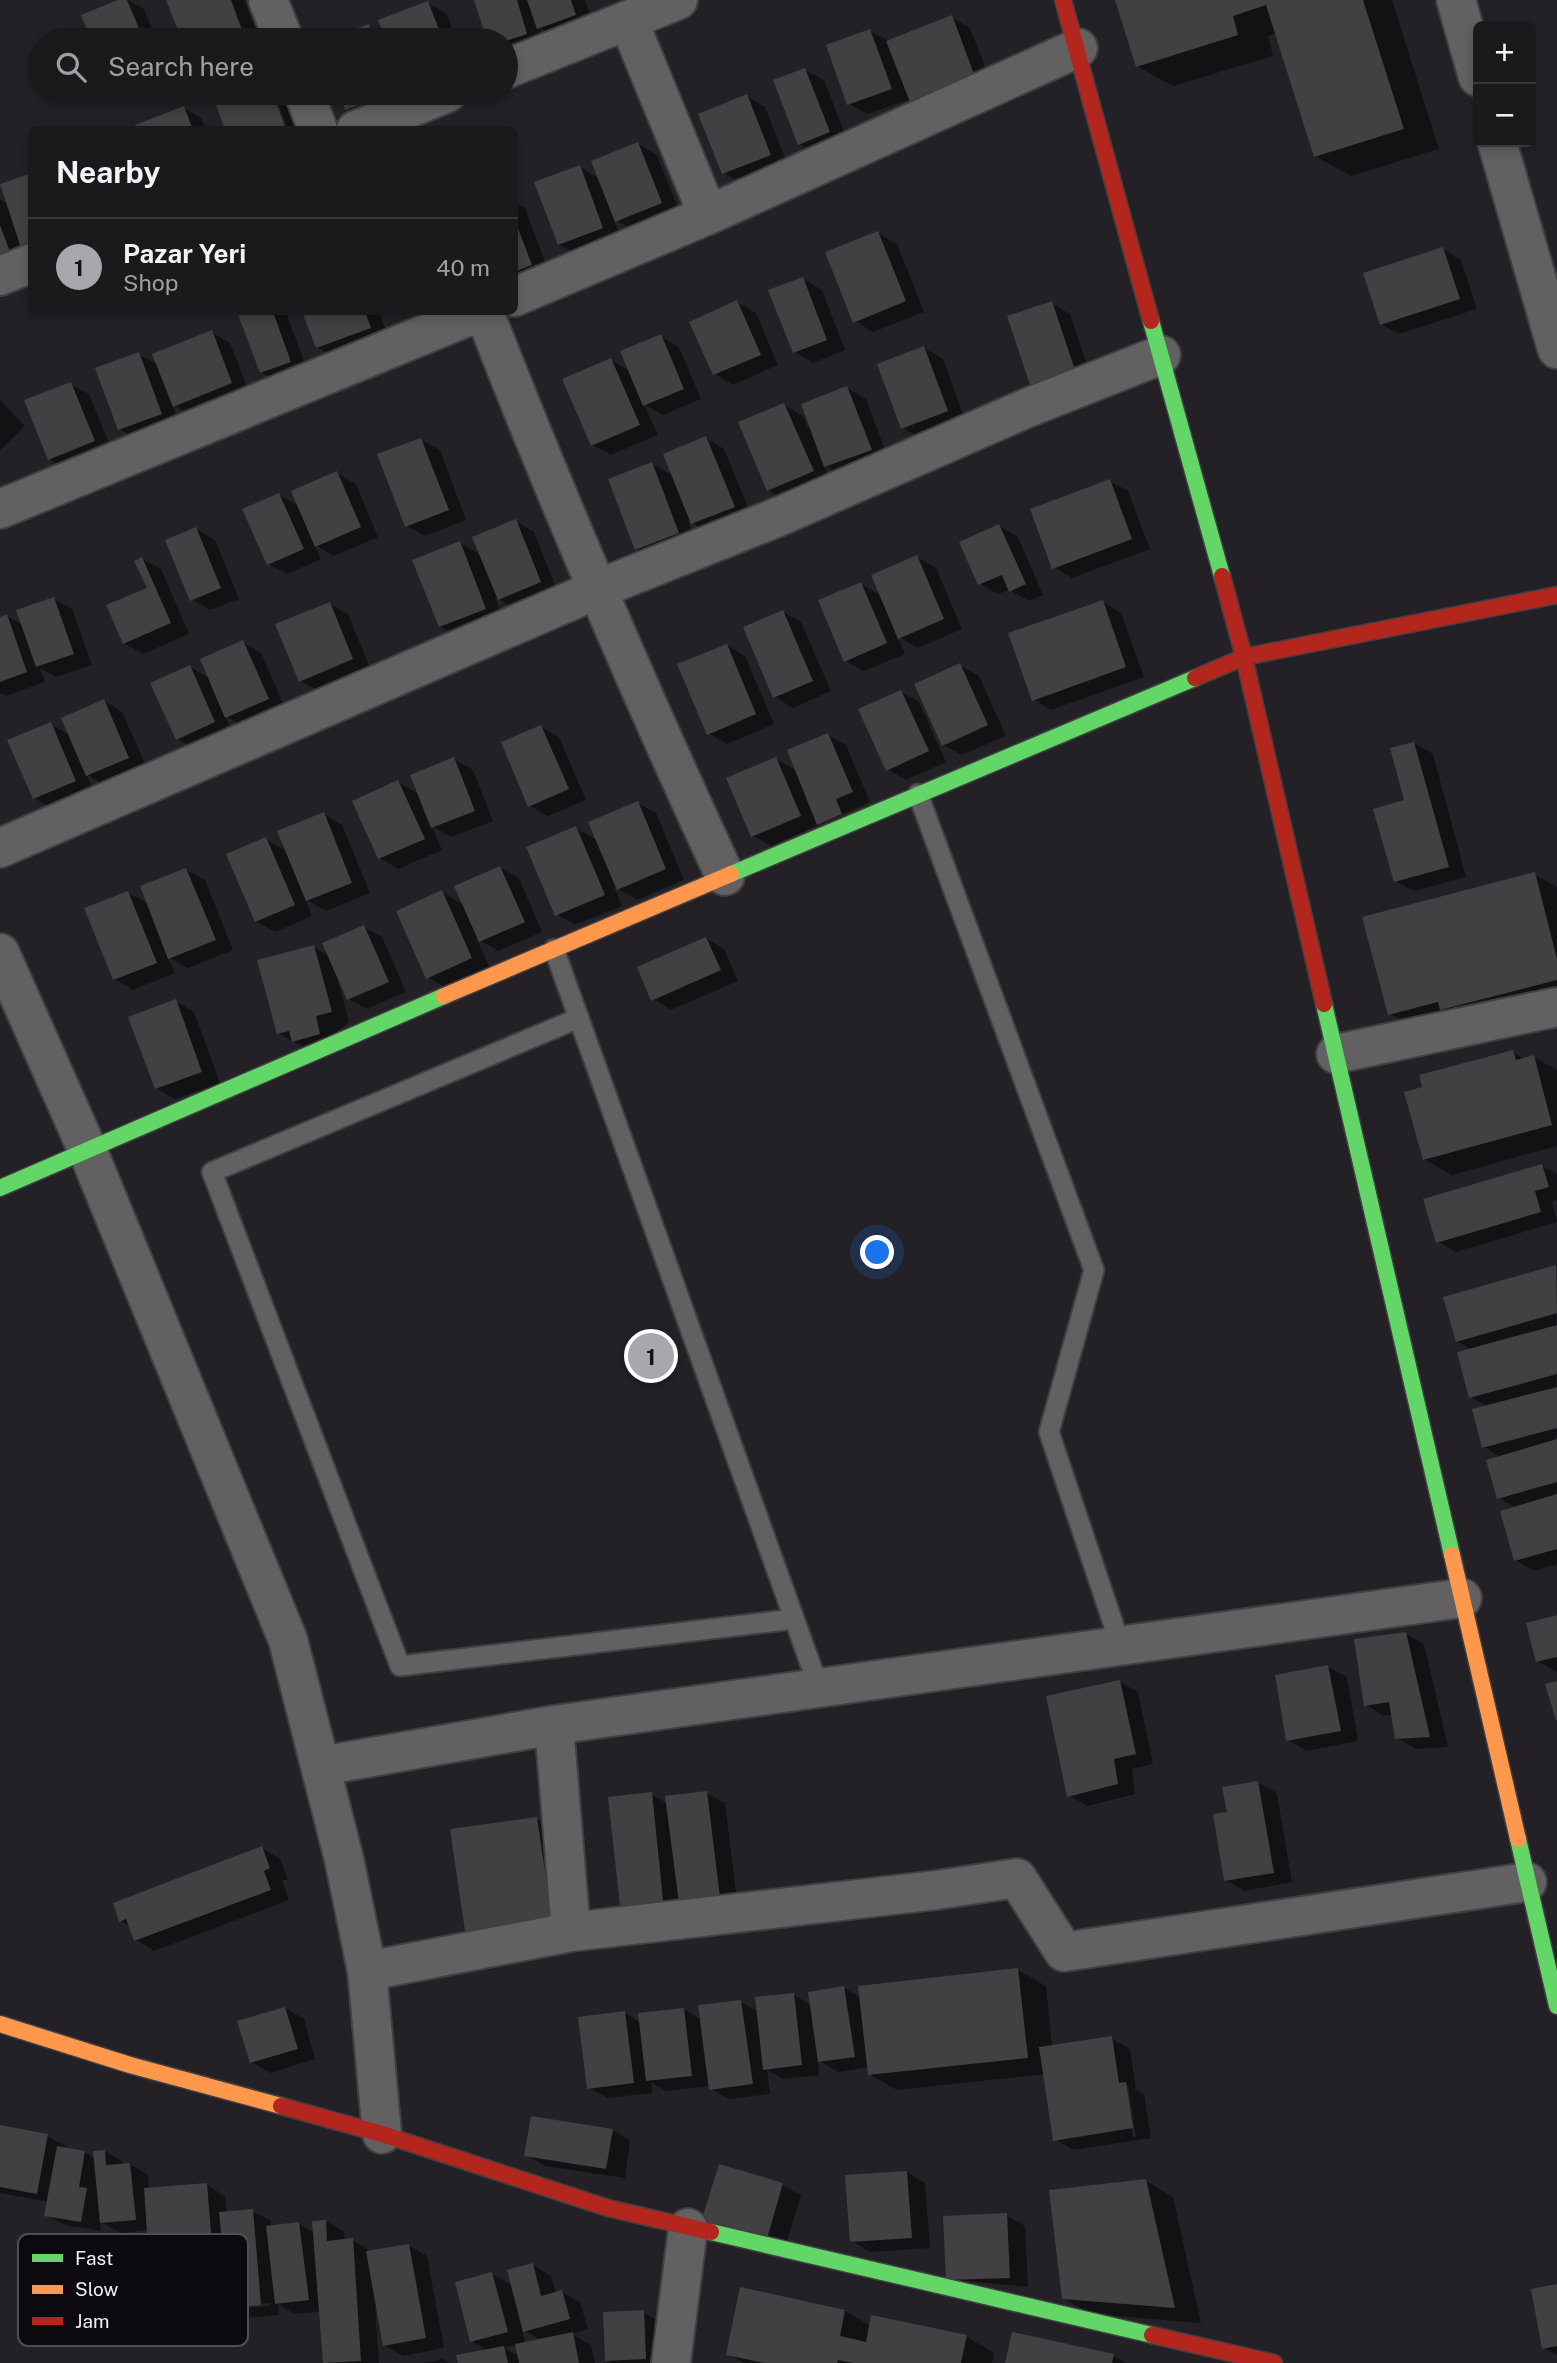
<!DOCTYPE html>
<html lang="en">
<head>
<meta charset="utf-8">
<style>
  body { margin:0; font-family:"Public Sans",sans-serif; background:#272629; color:#f1f3f6 }
  .controls { position:absolute; right:21px; top:21px; display:grid; overflow:hidden; border-radius:10px; box-shadow:0 4px 10px #0003 }
  .controls button { width:63px; height:63px; display:grid; place-items:center; padding:0; border:0; border-bottom:2px solid #38383b; background:#1a191c; color:#f1f3f6; font:35px sans-serif }
  .you { position:absolute; left:878px; top:1253px; width:24px; height:24px; margin:-18px; border:5px solid #fff; border-radius:50%; background:#1a73e8; box-shadow:0 0 0 10px #1a73e833 }
  .badge { display:grid; place-items:center; width:46px; height:46px; border-radius:50%; background:#a9a6ac; color:#111; font-size:23px; font-weight:700 }
  .pin { position:absolute; translate:-50% -50%; border:4px solid #fff; box-shadow:0 2px 7px #0006 }
  .list { margin:0; padding:0; list-style:none }
  h2 { display:flex; justify-content:space-between; align-items:center; height:91px; margin:0; padding:0 28px; font-size:30px }
  h2 small { font-size:23px; font-weight:400; color:#9fa0a3 }
  .list li { display:grid; grid-template-columns:46px 1fr auto; gap:21px; align-items:center; box-sizing:border-box; height:98px; padding:0 28px; border-top:2px solid #38383b }
  .list b { display:block; font-size:26px; white-space:nowrap }
  .list p { margin:0; font-size:23px; white-space:nowrap; color:#9fa0a3 }
  .list em { font-size:23px; font-style:normal; color:#9fa0a3 }
  .icon { flex:none; width:38px; height:38px; fill:none; stroke:currentColor; stroke-width:2; stroke-linecap:round; stroke-linejoin:round }
  .map { position:relative; flex:none; width:1557px; height:2363px; overflow:hidden }
  .search { position:absolute; background:#1a191c; box-shadow:0 4px 10px #0003; left:28px; top:28px; width:490px; height:77px; display:flex; align-items:center; gap:18px; box-sizing:border-box; padding:0 24px; border-radius:38px; color:#9fa0a3; font-size:26px }
  .panel { position:absolute; background:#1a191c; box-shadow:0 4px 10px #0003; left:28px; top:126px; width:490px; height:189px; border-radius:10px }
  .map>svg:first-child { display:block }
  .shadow { fill:#0007; fill-rule:evenodd }
  .building { fill:#424042 }
  .lines { fill:none; stroke-linecap:round; stroke-linejoin:round }
  .lane-casing { stroke:#403f42; stroke-width:23 }
  .street-casing { stroke:#403f42; stroke-width:42 }
  .fast-casing { stroke:#403f42; stroke-width:19 }
  .slow-casing { stroke:#403f42; stroke-width:19 }
  .jam-casing { stroke:#403f42; stroke-width:19 }
  .lane { stroke:#626061; stroke-width:19 }
  .street { stroke:#626061; stroke-width:38 }
  .fast { stroke:#63d668; stroke-width:16 }
  .slow { stroke:#ff974d; stroke-width:16 }
  .jam { stroke:#b3261e; stroke-width:16 }
  .key { fill:#0c0a0e; stroke:#514e53; stroke-width:2 }
  .key-label { font-size:19px; fill:#f1eef4 }
</style>
</head>
<body>
<div class="map">
<svg width="1557" height="2363" viewBox="0 0 1557 2363">
  <rect width="100%" height="100%" fill="#232126"/>
  <path class="shadow" d="M122,0H128L144,9L157,40H93L83,16Z
    M168,0H244L260,40H183Z
    M476,0H585L594,25L556,38L540,29L545,44L506,54V40H489Z
    M1117,0H1392L1439,149L1351,176L1315,156L1277,33L1268,36L1273,56L1173,86L1137,66Z
    M428,3L447,14L456,40H327L369,26L386,36Z
    M951,17L970,28L995,92L911,99L867,114L849,104L870,31L889,41Z
    M805,70L824,80L848,142L817,154L799,144Z
    M274,93H286L300,130H288Z
    M341,93H406L365,120L347,109Z
    M747,96L765,107L788,166L742,184L724,173Z
    M184,108L202,119L206,130H138Z
    M638,144L657,155L680,213L635,231L614,219L621,239L578,255L559,244L580,167L600,179Z
    M32,175V249L21,243L27,263L0,272V199L7,203Z
    M514,202L525,208L550,276L514,289Z
    M878,233L897,244L924,312L873,332L855,321Z
    M1443,249L1461,260L1477,309L1399,334L1381,324Z
    M803,279L822,290L845,350L813,363L795,352Z
    M737,302L756,313L778,365L733,385L715,374Z
    M1051,303L1070,314L1093,383L1051,398Z
    M239,312H286L308,372L280,383L261,372Z
    M304,312H379L389,339L336,358L317,347Z
    M211,332L230,343L250,394L193,417L172,404L179,424L138,440L119,429L138,354L159,365Z
    M661,336L679,347L701,399L663,415L644,404L658,435L611,455L592,445L611,360L630,371Z
    M924,348L943,359L966,422L921,438L903,428Z
    M70,384L89,394L112,451L67,470L49,459Z
    M847,388L866,399L889,460L844,477L824,465L831,482L786,500L768,490L784,405L803,416L808,428Z
    M0,400L25,426L0,450Z
    M706,438L724,449L752,517L711,534L688,520L697,544L654,560L636,549L652,464L674,476Z
    M421,440L440,450L466,520L425,536L407,526Z
    M337,473L356,484L378,537L334,556L315,545L321,559L287,574L268,564L279,495L299,506Z
    M1110,481L1128,491L1150,549L1072,578L1054,567Z
    M515,521L534,532L558,593L517,610L495,597L504,619L458,637L440,626L460,543L481,555Z
    M999,526L1018,537L1043,595L1029,601L1009,590L998,594L980,584Z
    M196,529L215,540L239,599L210,610L192,599Z
    M917,557L936,568L962,629L918,648L897,636L905,654L864,671L846,661L861,584L882,596Z
    M142,559L161,569L189,634L143,654L124,643L149,589Z
    M54,599L72,609L92,665L56,677L40,668L45,682L6,696L0,693V619L7,616L23,625Z
    M1103,602L1121,613L1144,677L1051,710L1033,699Z
    M330,604L348,614L371,670L319,691L301,681Z
    M783,612L801,622L831,691L793,708L775,697Z
    M243,642L261,653L286,710L245,727L225,716L233,733L195,749L177,739L190,667L211,679Z
    M727,645L745,656L774,724L727,744L708,733Z
    M960,665L979,676L1006,736L962,755L943,745Z
    M901,692L919,702L946,762L906,780L887,769Z
    M104,701L122,712L147,768L106,786L86,774L94,791L53,809L34,798L50,724L70,735Z
    M541,727L559,737L586,800L548,816L530,806Z
    M828,735L846,745L870,802L771,846L753,836L776,759L797,771Z
    M1414,743L1433,754L1466,877L1414,891L1395,881Z
    M454,759L473,770L493,821L451,837L432,826L442,850L398,869L380,858L398,782L420,795Z
    M637,803L656,813L684,880L637,900L614,887L622,906L575,925L556,914L576,828L598,841Z
    M324,814L342,825L370,893L326,911L305,899L312,916L275,932L256,921L266,839L287,851Z
    M500,868L519,878L542,932L498,951L476,938L490,968L446,988L428,977L442,892L464,905Z
    M186,870L205,880L233,950L188,968L168,957L175,973L133,990L115,979L128,893L149,904Z
    M1534,874L1557,887V1002L1417,1029L1389,1013Z
    M364,927L382,937L406,992L367,1009L348,999L340,979L338,980L349,1022L312,1052L278,1033L313,947L330,956Z
    M706,938L724,949L738,981L671,1010L653,999Z
    M176,1001L194,1012L220,1083L175,1099L156,1088Z
    M1513,1052L1525,1059L1534,1057L1557,1070V1146L1452,1175L1424,1159Z
    M1542,1166L1557,1174V1200L1552,1201L1557,1222L1456,1252L1437,1241Z
    M1556,1266L1557,1564L1534,1571L1515,1560L1516,1508L1499,1498L1501,1457L1484,1447L1488,1407L1471,1397L1472,1350L1457,1341Z
    M1557,1617V1671L1556,1672L1537,1661Z
    M1406,1634L1424,1644L1448,1747L1416,1749L1397,1738L1393,1714L1384,1716L1366,1705Z
    M1328,1667L1347,1677L1358,1741L1306,1751L1288,1740Z
    M1120,1682L1138,1692L1153,1764L1132,1769L1135,1794L1087,1806L1069,1795Z
    M1258,1783L1277,1793L1292,1882L1244,1891L1226,1880L1229,1813Z
    M706,1793L725,1803L739,1916L641,1924L651,1794L668,1804Z
    M537,1819L564,1835L580,1941L467,1937Z
    M262,1848L280,1859L288,1879L282,1881L289,1900L154,1951L136,1940L130,1926L121,1921Z
    M1018,1970L1046,1986L1052,2047L1111,2038L1130,2049L1136,2090L1144,2094L1151,2138L1073,2150L1055,2139L1045,2074L897,2090L869,2074V2067L838,2072L818,2060L819,2075L783,2079L767,2070L770,2094L729,2099L711,2089L710,2086L666,2091L651,2082L652,2093L608,2098L589,2088L625,2013L641,2023L684,2009L702,2020L741,2002L759,2012L794,1995L811,2005L844,1988L861,1998ZM1125,2085H1128L1136,2137H1133Z
    M285,2008L304,2019L315,2059L270,2073L251,2062Z
    M0,2127L47,2136L66,2146L65,2149L84,2152L96,2159L105,2151L123,2162V2165L130,2164L148,2175L149,2189L207,2185L225,2196L227,2213L252,2211L271,2221V2227L299,2224L315,2233L326,2221L344,2232L345,2241L352,2240L371,2251L408,2245L427,2256L444,2348L403,2356L384,2345L377,2306H375L379,2363H325L321,2311L295,2314L278,2304L279,2315L248,2318L230,2307L225,2254L168,2258L150,2247L148,2230L121,2233L101,2222L100,2231L65,2225L46,2215L49,2202L0,2193ZM270,2303V2306L245,2308V2305Z
    M612,2130L630,2141L625,2178L545,2166L526,2155Z
    M907,2172L925,2183L930,2248L870,2252L852,2241Z
    M1146,2181L1173,2197L1201,2323L1091,2314L1063,2298Z
    M782,2185L801,2195L784,2251L722,2232Z
    M1006,2215L1025,2226L1028,2287L948,2279Z
    M533,2265L551,2276L556,2293L562,2292L580,2302L588,2329L572,2334L591,2345L595,2363H460L488,2351L472,2341L492,2274L513,2286ZM522,2329L541,2340L525,2343ZM517,2344L520,2357L504,2348Z
    M1557,2286V2355L1544,2348Z
    M742,2289L845,2311L871,2326L873,2317L967,2337L994,2353L992,2363H744L728,2354Z
    M643,2312L662,2323L664,2363H612L607,2360Z
    M1113,2356L1126,2363H1007Z
    M443,2359L450,2363H423Z"/>
  <path class="building" d="M118,0H127L144,40H91L81,15Z
    M166,0H231L242,30L217,40H182Z
    M474,0H517L527,34L506,41L487,40Z
    M527,0H571L576,15L537,29Z
    M1115,0H1363L1404,129L1314,157L1266,5L1233,16L1238,35L1136,67Z
    M428,1L443,40H386L378,20Z
    M952,15L977,82L912,107L886,41Z
    M369,24L374,40H323Z
    M870,29L892,89L847,105L826,45Z
    M805,68L830,132L798,145L773,80Z
    M212,93H273L286,130H225Z
    M339,93H396L345,110Z
    M747,94L771,155L722,174L698,114Z
    M184,106L193,130H137L135,125Z
    M638,142L662,203L615,222L591,161Z
    M580,165L603,228L558,245L534,182Z
    M32,173V241L20,245L0,184Z
    M514,218L532,265L514,272Z
    M0,225L10,252L0,256Z
    M878,231L906,301L853,323L825,252Z
    M1443,247L1460,299L1380,325L1363,273Z
    M803,277L827,340L793,353L768,290Z
    M737,300L761,355L713,375L689,322Z
    M1052,301L1076,373L1031,388L1007,316Z
    M237,312H273L291,362L260,373Z
    M302,312H365L371,328L316,348Z
    M212,330L232,383L173,407L152,354Z
    M661,334L684,389L643,406L620,351Z
    M924,346L948,411L901,429L877,364Z
    M139,352L162,414L118,430L95,368Z
    M611,358L640,425L591,446L562,379Z
    M71,382L95,441L48,460L24,400Z
    M847,386L872,450L824,467L801,404Z
    M784,403L814,471L767,491L738,422Z
    M706,436L735,507L691,524L663,454Z
    M421,438L449,510L405,527L377,454Z
    M652,462L679,533L635,550L608,479Z
    M337,471L361,527L315,547L291,491Z
    M1110,479L1132,539L1052,569L1030,509Z
    M279,493L304,549L267,565L242,509Z
    M516,519L541,582L498,600L472,537Z
    M999,524L1026,584L1009,592L1002,575L978,585L959,542Z
    M196,527L221,588L190,601L165,540Z
    M460,541L486,609L439,627L412,560Z
    M917,555L944,619L898,639L871,575Z
    M142,557L171,623L123,644L106,605L147,588L134,561Z
    M861,582L887,643L844,662L818,600Z
    M54,597L74,654L36,667L16,610Z
    M1103,600L1126,667L1032,701L1008,633Z
    M330,602L353,659L299,682L275,624Z
    M783,610L813,681L773,698L743,627Z
    M7,614L27,672L0,682V617Z
    M243,640L269,699L225,718L200,659Z
    M727,644L756,714L707,735L677,664Z
    M960,663L988,725L942,746L914,684Z
    M190,665L215,722L176,740L150,683Z
    M901,690L929,751L886,771L858,709Z
    M104,699L129,758L86,776L61,718Z
    M51,722L76,781L33,799L7,740Z
    M541,725L569,789L528,807L501,742Z
    M828,733L853,792L836,799L842,814L817,825L787,750Z
    M1414,742L1449,867L1394,882L1373,809L1404,800L1390,748Z
    M454,757L475,811L431,828L410,775Z
    M776,757L801,816L751,837L726,778Z
    M398,780L425,839L378,859L352,801Z
    M638,801L666,869L617,890L588,822Z
    M324,812L352,883L306,901L277,831Z
    M576,826L605,895L555,916L526,847Z
    M266,837L295,905L255,922L226,854Z
    M500,866L525,922L479,942L454,886Z
    M186,868L216,940L168,959L140,886Z
    M1535,872L1557,959V980L1440,1010L1438,1002L1388,1015L1362,917Z
    M442,890L472,958L426,979L396,911Z
    M128,891L157,963L113,980L84,908Z
    M364,925L389,982L347,1000L322,943Z
    M706,937L721,970L651,1001L637,967Z
    M314,945L332,1012L316,1016L320,1034L292,1042L289,1031L277,1034L257,960Z
    M176,999L202,1072L155,1089L128,1017Z
    M1513,1050L1516,1060L1534,1055L1552,1125L1423,1160L1404,1092L1422,1087L1419,1075Z
    M1542,1164L1549,1187L1535,1191L1541,1212L1436,1243L1423,1199Z
    M1556,1265L1557,1313L1456,1342L1443,1297Z
    M1557,1325V1374L1469,1398L1457,1352Z
    M1557,1387V1428L1482,1448L1472,1409Z
    M1557,1439V1482L1497,1499L1486,1460Z
    M1557,1494V1549L1514,1561L1500,1511Z
    M1557,1615V1657L1536,1662L1526,1623Z
    M1406,1632L1430,1737L1395,1739L1389,1702L1364,1706L1354,1639Z
    M1328,1665L1341,1731L1286,1741L1275,1675Z
    M1120,1680L1136,1754L1114,1759L1118,1784L1067,1797L1046,1696Z
    M1557,1681V1720H1556L1545,1684Z
    M1258,1781L1274,1873L1224,1881L1213,1814L1227,1812L1222,1787Z
    M707,1791L721,1906L680,1911L665,1796Z
    M652,1792L664,1910L621,1914L608,1797Z
    M537,1817L553,1926L466,1938L450,1829Z
    M262,1846L270,1868L264,1871L271,1890L134,1941L126,1919L119,1922L113,1903Z
    M1018,1968L1028,2058L868,2075L858,1986Z
    M844,1986L855,2057L818,2062L808,1992Z
    M794,1993L802,2065L763,2070L755,1997Z
    M741,2000L753,2084L709,2090L698,2005Z
    M285,2007L298,2049L250,2063L237,2021Z
    M684,2008L692,2076L646,2081L638,2013Z
    M625,2011L634,2083L587,2089L578,2017Z
    M1112,2036L1119,2083L1126,2082L1133,2128L1053,2141L1039,2047Z
    M531,2116L613,2129L606,2169L524,2156Z
    M0,2125L48,2134L37,2194L0,2187Z
    M57,2146L85,2151L79,2187L87,2188L81,2222L44,2216Z
    M105,2150L106,2165L130,2163L136,2220L100,2223L93,2151Z
    M719,2164L783,2183L766,2242L701,2222Z
    M907,2171L912,2238L850,2242L845,2175Z
    M1146,2179L1175,2308L1062,2299L1049,2190Z
    M207,2183L212,2244L148,2248L144,2188Z
    M253,2209L261,2305L228,2308L219,2212Z
    M1007,2213L1010,2278L946,2280L943,2216Z
    M326,2220L327,2241L353,2238L361,2361L323,2363L312,2221Z
    M299,2222L309,2300L275,2304L266,2226Z
    M409,2244L426,2338L383,2346L366,2251Z
    M533,2263L541,2296L562,2290L570,2319L523,2332L507,2270Z
    M492,2272L508,2332L470,2342L455,2282Z
    M1557,2284V2346L1542,2349L1531,2289Z
    M740,2287L845,2310L840,2336L866,2342L871,2315L967,2335L961,2363H853L838,2360L837,2363H764L726,2355Z
    M644,2310L646,2359L605,2361L603,2312Z
    M573,2332L579,2363H519L515,2344Z
    M1012,2332L1114,2354L1112,2363H1005Z
    M504,2346L508,2363H458L456,2355Z"/>
  <g class="lines">
    <defs>
      <path id="lane" d="M918,794L1094,1270L1049,1432L1121,1647
        M554,949L819,1688
        M579,1018L212,1172L400,1666L794,1619"/>
      <path id="street" d="M268,0L284,40
        M1456,0L1478,77
        M628,20L708,215
        M506,69L678,0
        M304,93L318,130
        M356,130L447,93
        M1497,142L1557,349
        M0,276L32,263
        M514,297L708,215L1078,48
        M484,312C558,502 639,690 725,876
        M0,509L479,312
        M0,848L598,589L778,517L1027,408L1161,355
        M0,953L87,1149L288,1640L344,1859L367,1971L382,2134
        M1336,1054L1557,1007
        M554,1725L571,1932
        M321,1766L554,1725L1462,1598
        M367,1971L571,1932L937,1890L1017,1878L1064,1952L1527,1882
        M671,2363L688,2228"/>
      <path id="fast" d="M1151,321L1222,576
        M731,874L1195,678
        M1324,1004L1452,1555
        M0,1188L444,996
        M1518,1839L1557,2006
        M711,2232L1152,2335"/>
      <path id="slow" d="M444,996L731,874
        M1452,1555L1518,1839
        M0,2024L130,2065L281,2106"/>
      <path id="jam" d="M1063,0L1151,321
        M1222,576L1244,657L1324,1004
        M1195,678L1244,657L1557,595
        M281,2106L382,2134L608,2208L711,2232
        M1152,2335L1274,2363"/>
    </defs>
    <use href="#lane" class="lane-casing"/>
    <use href="#street" class="street-casing"/>
    <use href="#fast" class="fast-casing"/>
    <use href="#slow" class="slow-casing"/>
    <use href="#jam" class="jam-casing"/>
    <use href="#lane" class="lane"/>
    <use href="#street" class="street"/>
    <use href="#fast" class="fast"/>
    <use href="#slow" class="slow"/>
    <use href="#jam" class="jam"/>
  </g>
  <rect x="18" y="2234" width="230" height="112" rx="10" class="key"/>
  <rect x="32" y="2254" width="31" height="8" fill="#63d668"/>
  <rect x="32" y="2285" width="31" height="9" fill="#ff974d"/>
  <rect x="32" y="2317" width="31" height="8" fill="#b3261e"/>
  <g class="key-label">
    <text x="75" y="2265">Fast</text>
    <text x="75" y="2296">Slow</text>
    <text x="75" y="2328">Jam</text>
  </g>
</svg>
<div class="controls">
<button>+</button>
<button>−</button>
</div>
<div class="you"></div>
<div class="pin badge" style="left:651px;top:1356px">1</div>
<div class="search"><svg class="icon" aria-label="search" viewBox="0 0 24 24"><circle cx="10" cy="10" r="6"/><path d="M15 15l6 6"/></svg>Search here</div>
<section class="panel">
<h2>Nearby<small></small></h2>
<ul class="list">
<li><span class="badge">1</span><div><b>Pazar Yeri</b><p>Shop</p></div><em>40 m</em></li>
</ul>
</section>
</div>
</body>
</html>
